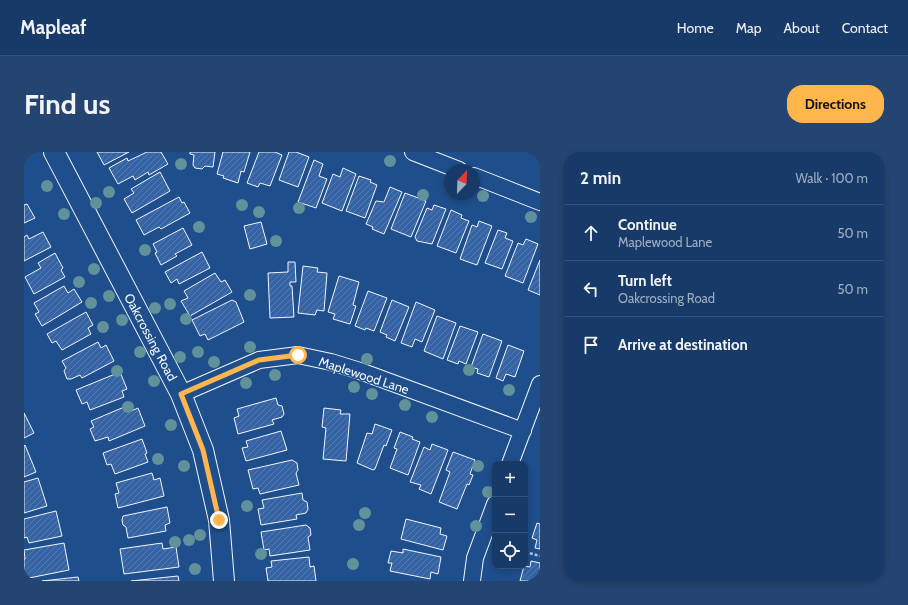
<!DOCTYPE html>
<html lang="en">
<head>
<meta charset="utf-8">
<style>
  body { margin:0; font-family:Cabin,sans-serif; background:#244571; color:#f1f3f6 }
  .controls { position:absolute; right:12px; bottom:12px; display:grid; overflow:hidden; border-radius:8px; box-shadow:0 2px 6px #0003 }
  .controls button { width:36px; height:36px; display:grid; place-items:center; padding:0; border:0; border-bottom:1px solid #36547d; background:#173a69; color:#f1f3f6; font:20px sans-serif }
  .compass { position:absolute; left:420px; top:12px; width:36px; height:36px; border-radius:50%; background:#173a69; box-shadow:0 2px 6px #0003; rotate:23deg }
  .stop { position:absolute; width:12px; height:12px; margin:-9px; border:3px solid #ffb74d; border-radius:50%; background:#fff }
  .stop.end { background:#ffb74d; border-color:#fff; box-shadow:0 1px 4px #0008 }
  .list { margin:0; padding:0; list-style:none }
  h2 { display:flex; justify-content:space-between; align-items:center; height:52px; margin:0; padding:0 16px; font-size:17px }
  h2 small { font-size:13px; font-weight:400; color:#9eadc0 }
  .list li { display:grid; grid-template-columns:26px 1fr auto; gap:12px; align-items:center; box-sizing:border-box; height:56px; padding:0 16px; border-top:1px solid #36547d }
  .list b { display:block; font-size:15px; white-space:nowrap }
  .list p { margin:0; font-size:13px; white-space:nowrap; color:#9eadc0 }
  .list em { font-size:13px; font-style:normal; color:#9eadc0 }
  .icon { flex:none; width:22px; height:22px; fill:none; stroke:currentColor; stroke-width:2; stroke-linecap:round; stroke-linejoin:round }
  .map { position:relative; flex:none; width:516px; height:429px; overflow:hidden; border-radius:16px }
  header { display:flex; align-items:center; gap:24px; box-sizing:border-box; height:56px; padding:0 20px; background:#173a69; border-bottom:1px solid #36547d }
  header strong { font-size:19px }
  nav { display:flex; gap:22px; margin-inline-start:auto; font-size:14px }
  .intro { display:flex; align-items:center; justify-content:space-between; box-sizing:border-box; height:96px; padding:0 24px }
  h1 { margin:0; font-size:28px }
  .button { padding:10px 18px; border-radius:16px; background:#ffb74d; color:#111; font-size:14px; font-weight:700 }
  main { display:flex; gap:24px; padding:0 24px }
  aside { flex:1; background:#173a69; border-radius:16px; box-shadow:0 2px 6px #0003 }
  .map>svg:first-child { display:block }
  .building { fill:url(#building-hatch); stroke:#f2f6ff }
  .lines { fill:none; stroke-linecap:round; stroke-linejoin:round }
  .minor-casing { stroke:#f2f6ff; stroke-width:18 }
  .tertiary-casing { stroke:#f2f6ff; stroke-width:22 }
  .path { stroke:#b3c4dc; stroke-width:2.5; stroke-dasharray:3 2; stroke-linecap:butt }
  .minor { stroke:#1f4e8c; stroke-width:16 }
  .tertiary { stroke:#1f4e8c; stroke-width:20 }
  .tree { fill:#61919a }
  .route { stroke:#ffb74d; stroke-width:5 }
  .labels { text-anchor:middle; stroke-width:3; stroke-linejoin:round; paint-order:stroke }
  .street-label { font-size:13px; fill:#f2f6ff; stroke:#1f4e8c }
</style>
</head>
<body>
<header>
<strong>Mapleaf</strong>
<nav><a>Home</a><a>Map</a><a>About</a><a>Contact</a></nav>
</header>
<div class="intro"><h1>Find us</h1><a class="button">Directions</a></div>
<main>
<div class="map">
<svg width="516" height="429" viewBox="0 0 516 429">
  <defs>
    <pattern id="building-hatch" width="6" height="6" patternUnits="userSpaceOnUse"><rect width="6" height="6" fill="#3563a3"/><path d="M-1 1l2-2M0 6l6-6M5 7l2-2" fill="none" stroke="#537ab1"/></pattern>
  </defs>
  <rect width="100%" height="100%" fill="#1f4e8c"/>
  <path class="building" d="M73,0H105L80,13Z
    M123,0H137L144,12L125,23L124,20L111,28L109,24L94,32L85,16L103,6L104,9Z
    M166,0H191L189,15L181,14L178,17L171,16L169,13L170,3L166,2Z
    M199,0H226L220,20L217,19L214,31L199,26L200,24L193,22Z
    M235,0H251L258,3L246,34L236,31L234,35L223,31Z
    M265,0H272L285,5L274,35L255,28Z
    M290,8L299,12L295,24L303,27L292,56L274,50Z
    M319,16L332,22L318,59L298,51L309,22L316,25Z
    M136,20L146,39L108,61L100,47L110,41L107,37Z
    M335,24L347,28L346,30L353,33L341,66L322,59Z
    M366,35L378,40L360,82L348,77L349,75L342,72L352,49L360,50Z
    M381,41L402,49L387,85L367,77Z
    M155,45L158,51L160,50L166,61L137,77L135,75L120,83L112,68Z
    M3,52L11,66L0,71V53Z
    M410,53L422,57L408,92L393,89L391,85L403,56L408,58Z
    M427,58L438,63L437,66L445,69L432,101L413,94Z
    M455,69L468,74L453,113L436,107L448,73L453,75Z
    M237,70L243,92L226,97L220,74Z
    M159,76L168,93L151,102L153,104L137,113L131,101L133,100L129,92Z
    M474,78L483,81L481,86L489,89L478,117L461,111Z
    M19,80L27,95L0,109V85L3,83L5,87Z
    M502,87L514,92L499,131L481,124L494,91L499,93Z
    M178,100L186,116L155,132L153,127L147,131L141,120Z
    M31,101L39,116L37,118L41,125L10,142L1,125L17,116L14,111Z
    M516,108V143L504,138Z
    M264,110H271L272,130H266V134H268L270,165L246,166L244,121L264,120Z
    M279,114L294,116L293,120L303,121L300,159L293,158L291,163L274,161Z
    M191,121L197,130L201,128L208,140L166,164L157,149L164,146L160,139Z
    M315,124L335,130L329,153L332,154L326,172L309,167L311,162L304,160Z
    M40,134L44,141L50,137L58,150L18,174L11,162L15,160L10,151Z
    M344,139L363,146L350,179L342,176L341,178L331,174Z
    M208,148L212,150L220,170L184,188L181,182L176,184L168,168Z
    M368,148L385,155L371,189L362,185L363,183L356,180Z
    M392,150L411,158L398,190L391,187L388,195L377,191Z
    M62,160L69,173L64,176L67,182L38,198L32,189L28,191L23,182Z
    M413,164L432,171L419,207L400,199Z
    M436,174L454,180L442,212L435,209L434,212L423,208Z
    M459,182L478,189L465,225L453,221L454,217L447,215Z
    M74,190L77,196L82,193L90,209L58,226L56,223L47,227H43L40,219L42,216L38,209Z
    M484,193L500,199L491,225L482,222L479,229L472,226Z
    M96,220L103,237L98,239L100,245L66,258L63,250L58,252L52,238Z
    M252,246L254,253L258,254L260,262L258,265L248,268L250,272L214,282L210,266L215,264L213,257Z
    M105,253L107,259L114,256L121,274L85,289L84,285L71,289L66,277L70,275L67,269Z
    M300,256L317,258L316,262H326L322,309L299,307L302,276L298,275Z
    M0,261L10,281L0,286Z
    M351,272L368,278L362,294L360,293L351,317L349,318L333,311L343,281L348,282Z
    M257,279L263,298L222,309L218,296L224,295L222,289Z
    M376,280L389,285L388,287L396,290L384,323L366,316L373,297L370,296Z
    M118,287L123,301L121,302L124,310L91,322L87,312L83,313L79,301Z
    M408,292L424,298L407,342L395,337L397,333L386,330L400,295L406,298Z
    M1,293L12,320L0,325V294Z
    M429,300L451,308L446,322L449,323L445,333L443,332L433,357L415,350L426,320L422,318Z
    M268,308L273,311L274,318L272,321L275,333L236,342L234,336L229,337L224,318Z
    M128,321L130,328L136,326L140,344L94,356L91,342L95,341L92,331Z
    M14,326L23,354L0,361V330Z
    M278,341L279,348L283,350L284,357L282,361L272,363L273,367L237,373L234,357L240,356L238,348Z
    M143,355L146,371L141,373L142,379L104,386L102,375L99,373L98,368L99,364Z
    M32,359L38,384L5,391L3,385L0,386V367Z
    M382,367L417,376L416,382L423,384L419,398L377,387Z
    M513,371L516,372V397L511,396L513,388L508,386Z
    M282,373L286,376L287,383L284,385L286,398L246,404L245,397L240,398L237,380Z
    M40,391L45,418L0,427V407H1L0,398Z
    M138,391L139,397L152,395L155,415L100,422L96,397Z
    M379,397L417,405L414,422L407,420L406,427L366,419L368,411H364L367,399L379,401Z
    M285,405L286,415L290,414L292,429H244L242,416L248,415L247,409Z
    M507,409L516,411V429H496L500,414L506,415Z
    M154,424L155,429H107Z
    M54,425L55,429H18Z"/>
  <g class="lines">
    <defs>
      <path id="minor" d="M389,0L435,18
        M450,24L516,50
        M157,242L235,208L274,203L307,210L336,219L499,279
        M486,312L516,232
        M448,429L451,406L471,352"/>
      <path id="tertiary" d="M30,0L157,242L179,298L195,368L200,429"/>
    </defs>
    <use href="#minor" class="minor-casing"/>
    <use href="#tertiary" class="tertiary-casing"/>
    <path class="path" d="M501,400L516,404"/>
    <use href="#minor" class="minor"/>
    <use href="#tertiary" class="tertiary"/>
  </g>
  <g class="tree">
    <circle cx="366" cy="9" r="6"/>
    <circle cx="157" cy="12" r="6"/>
    <circle cx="23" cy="34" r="6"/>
    <circle cx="85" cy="40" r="6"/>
    <circle cx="399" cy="43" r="6"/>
    <circle cx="459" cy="44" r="6"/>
    <circle cx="72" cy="51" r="6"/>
    <circle cx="218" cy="53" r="6"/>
    <circle cx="275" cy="56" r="6"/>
    <circle cx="235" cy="60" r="6"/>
    <circle cx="40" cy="62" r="6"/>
    <circle cx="507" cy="65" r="6"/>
    <circle cx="175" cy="75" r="6"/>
    <circle cx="252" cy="89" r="6"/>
    <circle cx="121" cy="98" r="6"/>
    <circle cx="70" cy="117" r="6"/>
    <circle cx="55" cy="130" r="6"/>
    <circle cx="226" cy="143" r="6"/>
    <circle cx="85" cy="144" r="6"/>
    <circle cx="67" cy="151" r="6"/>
    <circle cx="146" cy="152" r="6"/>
    <circle cx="131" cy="156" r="6"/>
    <circle cx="162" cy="167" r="6"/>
    <circle cx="98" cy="168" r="6"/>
    <circle cx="79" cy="175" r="6"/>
    <circle cx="226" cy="195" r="6"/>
    <circle cx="116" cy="200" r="6"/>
    <circle cx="174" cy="200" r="6"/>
    <circle cx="156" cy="205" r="6"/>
    <circle cx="343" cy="207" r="6"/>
    <circle cx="190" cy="210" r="6"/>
    <circle cx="445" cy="218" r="6"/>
    <circle cx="93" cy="219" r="6"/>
    <circle cx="251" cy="223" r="6"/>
    <circle cx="130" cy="229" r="6"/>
    <circle cx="222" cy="231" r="6"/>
    <circle cx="330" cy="235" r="6"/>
    <circle cx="485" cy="238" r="6"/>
    <circle cx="348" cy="242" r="6"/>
    <circle cx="381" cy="253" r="6"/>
    <circle cx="104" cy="255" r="6"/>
    <circle cx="408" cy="265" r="6"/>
    <circle cx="147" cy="273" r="6"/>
    <circle cx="134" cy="307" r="6"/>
    <circle cx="160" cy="314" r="6"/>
    <circle cx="454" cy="314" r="6"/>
    <circle cx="464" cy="340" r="6"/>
    <circle cx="223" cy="354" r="6"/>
    <circle cx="341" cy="361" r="6"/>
    <circle cx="335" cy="373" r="6"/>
    <circle cx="452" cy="374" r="6"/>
    <circle cx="176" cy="383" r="6"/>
    <circle cx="165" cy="388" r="6"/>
    <circle cx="151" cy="390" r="6"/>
    <circle cx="237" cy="402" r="6"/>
    <circle cx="329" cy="412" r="6"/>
    <circle cx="171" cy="417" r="6"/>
  </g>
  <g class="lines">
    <path class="route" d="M195,368L179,298L157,242L235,208L274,203"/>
  </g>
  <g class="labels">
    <g class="street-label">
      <text transform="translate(127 185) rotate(62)" y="5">Oakcrossing Road</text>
      <text transform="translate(340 223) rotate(18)" y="5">Maplewood Lane</text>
    </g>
  </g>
</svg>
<div class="controls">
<button>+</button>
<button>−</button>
<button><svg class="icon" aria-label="locate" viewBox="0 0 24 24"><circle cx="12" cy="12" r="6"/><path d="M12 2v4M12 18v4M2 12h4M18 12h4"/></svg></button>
</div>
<svg class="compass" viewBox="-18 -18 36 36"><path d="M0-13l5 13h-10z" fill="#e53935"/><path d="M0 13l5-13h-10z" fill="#9eadc0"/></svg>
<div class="stop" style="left:274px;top:203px"></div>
<div class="stop end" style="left:195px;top:368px"></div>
</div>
<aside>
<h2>2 min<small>Walk · 100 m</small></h2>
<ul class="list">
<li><svg class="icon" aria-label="ahead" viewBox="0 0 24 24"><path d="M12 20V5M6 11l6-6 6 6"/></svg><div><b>Continue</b><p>Maplewood Lane</p></div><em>50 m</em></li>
<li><svg class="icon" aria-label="left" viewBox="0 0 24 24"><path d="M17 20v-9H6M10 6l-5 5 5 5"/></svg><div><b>Turn left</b><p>Oakcrossing Road</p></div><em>50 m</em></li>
<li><svg class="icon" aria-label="arrive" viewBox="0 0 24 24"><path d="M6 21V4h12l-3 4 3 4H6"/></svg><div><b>Arrive at destination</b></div></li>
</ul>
</aside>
</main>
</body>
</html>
